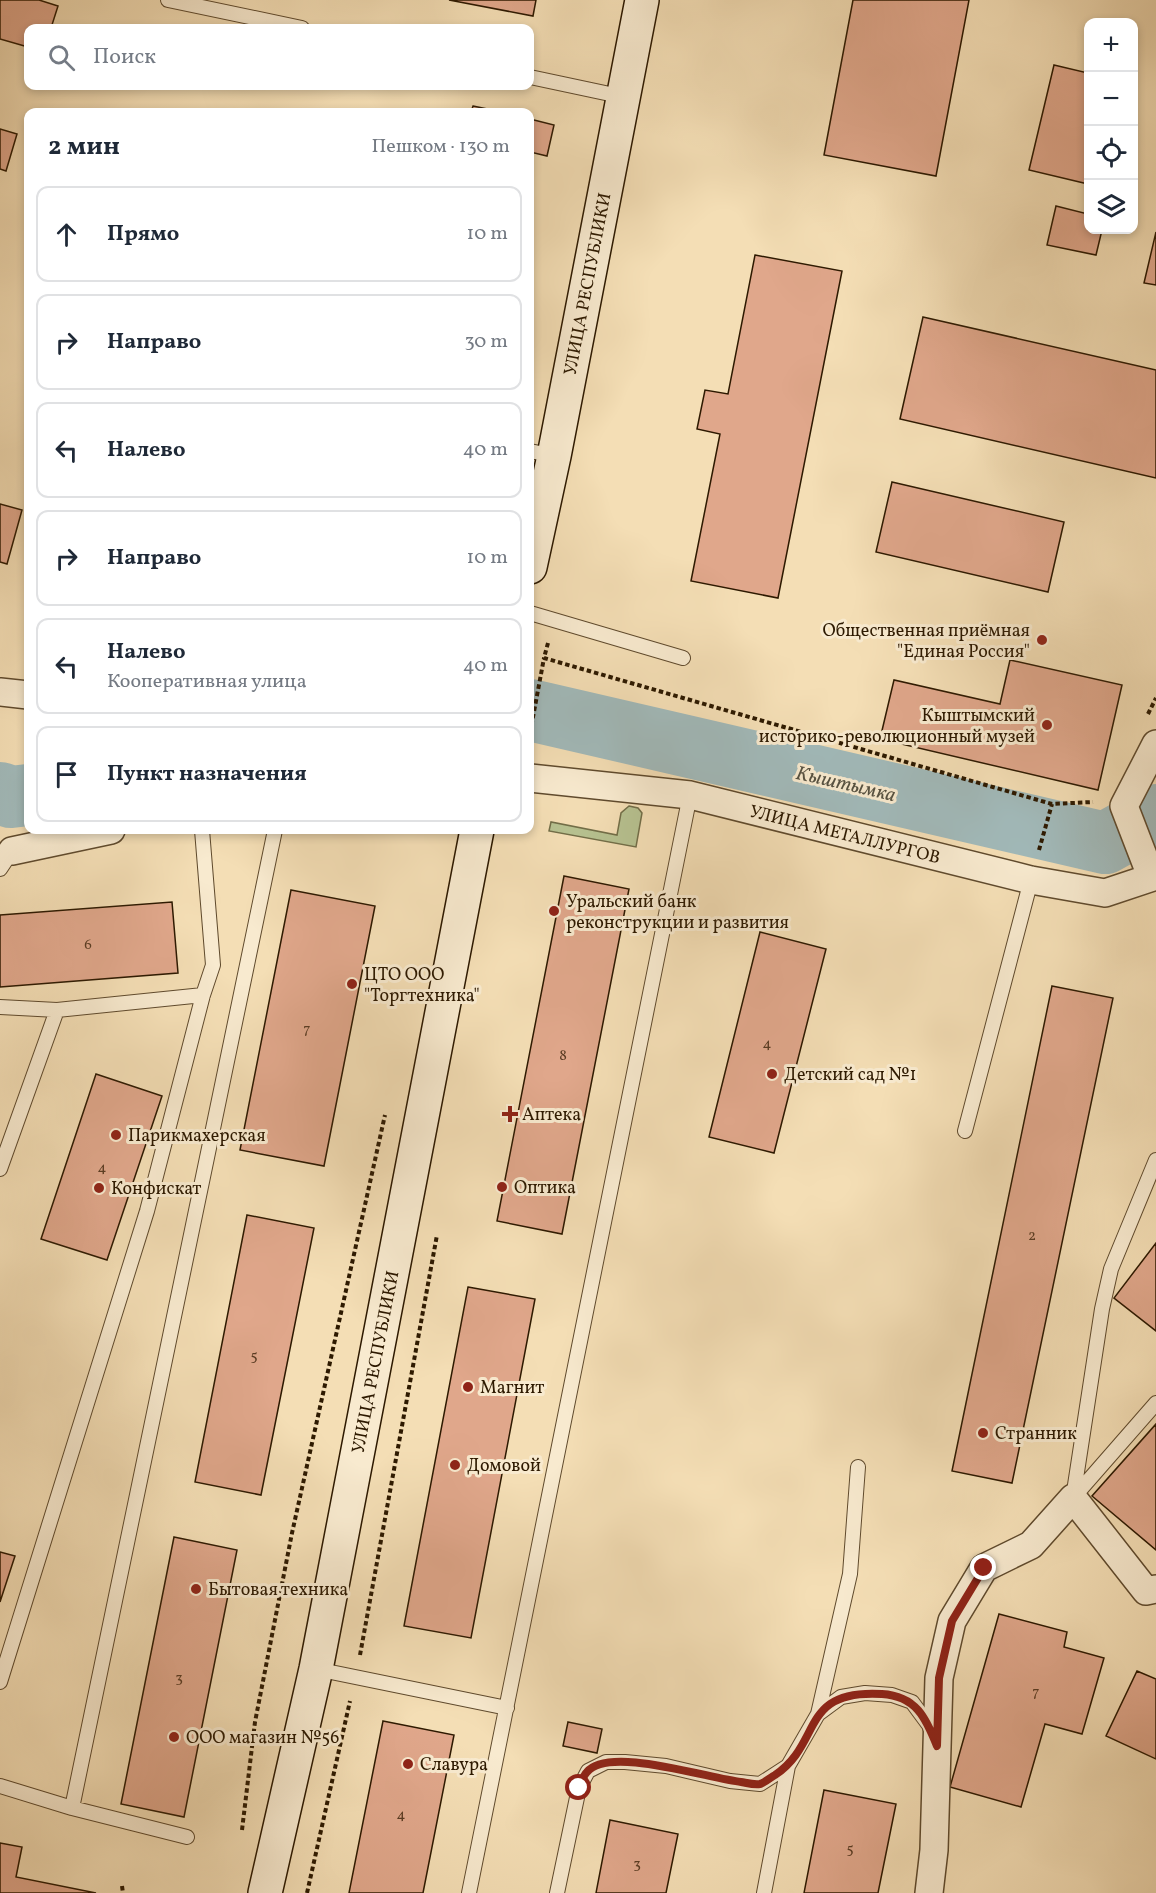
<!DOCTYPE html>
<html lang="ru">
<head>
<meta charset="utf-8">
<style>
  body { margin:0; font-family:Vollkorn,serif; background:#f6f6f7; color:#1f2937 }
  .controls { position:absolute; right:18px; top:18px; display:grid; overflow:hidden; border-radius:12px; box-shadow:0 3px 9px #0003 }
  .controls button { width:54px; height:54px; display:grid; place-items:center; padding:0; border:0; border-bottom:2px solid #e0e1e3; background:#fff; color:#1f2937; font:30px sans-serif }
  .stop { position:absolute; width:18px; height:18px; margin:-14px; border:4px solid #8f2418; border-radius:50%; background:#fff }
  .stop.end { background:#8f2418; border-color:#fff; box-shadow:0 2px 6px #0008 }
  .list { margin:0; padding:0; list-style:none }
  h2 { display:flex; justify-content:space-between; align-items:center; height:78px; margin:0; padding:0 24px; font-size:26px }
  h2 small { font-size:20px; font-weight:400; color:#747a83 }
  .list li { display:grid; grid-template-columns:39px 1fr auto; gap:18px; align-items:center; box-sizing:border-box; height:96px; margin:0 12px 12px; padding:0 12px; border:2px solid #e0e1e3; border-radius:12px }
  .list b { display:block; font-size:22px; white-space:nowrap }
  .list p { margin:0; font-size:20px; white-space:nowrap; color:#747a83 }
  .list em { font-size:20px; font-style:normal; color:#747a83 }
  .icon { flex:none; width:33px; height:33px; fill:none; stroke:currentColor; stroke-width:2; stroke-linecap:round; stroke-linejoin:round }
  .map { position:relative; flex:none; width:1156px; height:1893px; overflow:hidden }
  .search { position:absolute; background:#fff; box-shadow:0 3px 9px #0003; left:24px; top:24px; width:510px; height:66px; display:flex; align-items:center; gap:15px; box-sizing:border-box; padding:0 21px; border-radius:12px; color:#747a83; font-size:22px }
  .panel { position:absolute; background:#fff; box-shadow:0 3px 9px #0003; left:24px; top:108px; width:510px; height:726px; border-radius:12px }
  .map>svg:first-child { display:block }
  .green { fill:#b7c291; stroke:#726e48; stroke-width:1.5 }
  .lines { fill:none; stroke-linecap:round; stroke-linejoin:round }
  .river { stroke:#a1b9b9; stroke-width:62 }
  .building { fill:#e0a78b; stroke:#2d1900; stroke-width:1.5 }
  .service-casing { stroke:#5f4a2d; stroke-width:16 }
  .minor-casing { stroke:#5f4a2d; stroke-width:30 }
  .secondary-casing { stroke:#2d1900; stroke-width:36 }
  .path { stroke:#2d1900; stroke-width:4; stroke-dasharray:4.5 3; stroke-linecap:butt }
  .service { stroke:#f8eacf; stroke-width:14 }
  .minor { stroke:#f8eacf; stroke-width:27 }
  .secondary { stroke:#f8eacf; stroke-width:33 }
  .route { stroke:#8f2418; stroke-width:8 }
  .poi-dot { fill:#8f2418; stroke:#f8eacf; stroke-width:2 }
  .labels { text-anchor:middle; stroke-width:6; stroke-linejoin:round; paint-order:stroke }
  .number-label { font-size:15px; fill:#5a3c23 }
  .street-label { font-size:18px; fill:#2d1900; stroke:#f8eacf }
  .poi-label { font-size:18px; fill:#2d1900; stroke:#f8eacf; text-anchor:start }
  .water-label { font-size:20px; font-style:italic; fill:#565141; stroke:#f8eacf }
</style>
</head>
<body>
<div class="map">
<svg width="1156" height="1893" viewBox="0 0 1156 1893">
  <rect width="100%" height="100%" fill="#f4deb5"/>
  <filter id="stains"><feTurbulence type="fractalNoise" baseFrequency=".00333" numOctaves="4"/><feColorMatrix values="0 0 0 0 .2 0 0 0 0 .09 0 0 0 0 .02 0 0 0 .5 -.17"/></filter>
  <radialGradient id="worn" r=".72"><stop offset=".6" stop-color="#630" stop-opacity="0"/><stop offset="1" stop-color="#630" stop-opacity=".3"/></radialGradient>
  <path class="green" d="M629,806L638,808L642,813L636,847L549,831L551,822L617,835L621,813Z"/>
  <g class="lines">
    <path class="river" d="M530,710L1105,843L1156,815
      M0,793L11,797L28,795"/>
  </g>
  <path class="building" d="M0,0H39L58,6L51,28H28V47L0,39Z
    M449,0H536L533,16Z
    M853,0H969L936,176L824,155Z
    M1054,65L1088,73V184L1029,170Z
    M473,106L502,112H471Z
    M530,119L554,125L547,156L530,152Z
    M0,129L17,134L6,171L0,169Z
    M1056,206L1088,214V230H1102L1096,255L1047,245Z
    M1156,232V285L1144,283Z
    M755,255L842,271L778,598L691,581L720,434L697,429L705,390L728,394Z
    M923,317L1156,370V478L900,419Z
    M892,482L1064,522L1048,592L876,552Z
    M0,504L22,510L7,564L0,562Z
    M1010,660L1122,685L1098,790L880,739L894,680L1000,704Z
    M564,876L629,889L562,1234L497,1221Z
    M291,890L375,906L324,1166L240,1150Z
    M172,902L178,973L0,987V915Z
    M760,932L826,949L774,1153L709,1137Z
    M1052,986L1113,998L1012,1483L952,1471Z
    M96,1074L162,1096L107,1260L41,1239Z
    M247,1215L314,1228L261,1495L195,1482Z
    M1156,1243V1331L1114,1298Z
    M468,1287L535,1299L471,1638L404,1626Z
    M1156,1424V1550L1092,1496Z
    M174,1537L237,1550L184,1817L121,1804Z
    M0,1552L15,1556L0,1602Z
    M999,1614L1067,1632L1064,1647L1104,1658L1082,1734L1045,1724L1021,1807L950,1787Z
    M1137,1671L1156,1679V1759L1106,1736Z
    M383,1721L454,1735L423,1893H349Z
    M568,1722L602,1729L597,1753L563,1746Z
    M824,1790L896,1804L878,1893H804Z
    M610,1820L678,1834L666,1893H596Z
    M0,1843L22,1847L16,1877L96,1893H0Z"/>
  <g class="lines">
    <defs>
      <path id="service" d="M168,0L302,28
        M530,77L624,97
        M530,451L554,456
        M530,613L683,658
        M0,869L12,851
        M0,1007L57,1010L0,1169
        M57,1010L203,995
        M965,1131L1031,880
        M1156,1160L1111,1269L1102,1309L1073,1498L1156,1403
        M316,1669L507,1708
        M0,1682L147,1211L203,995L213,965L202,830
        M818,1714L850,1574L858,1467
        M0,1786L72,1808L187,1837
        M72,1808L275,830
        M469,1893L690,795
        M557,1893L579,1788L588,1771L606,1762H625L666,1766L730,1781L760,1784L788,1766L818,1714L841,1697L865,1693L892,1695L912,1702L929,1725L932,1733
        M764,1893L788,1766"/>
      <path id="minor" d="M0,692L28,695
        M530,778L690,795L1031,880L1105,893L1156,876
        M12,851L111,830
        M1151,876L1124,806L1156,744
        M929,1893L934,1850L939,1678L952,1621L984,1568L1031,1545L1073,1498L1146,1591L1156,1589"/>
      <path id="secondary" d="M530,567L554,456L642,0
        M265,1893L316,1669L477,830"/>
    </defs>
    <use href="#service" class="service-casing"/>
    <use href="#minor" class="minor-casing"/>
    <use href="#secondary" class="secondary-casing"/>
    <path class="path" d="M548,643L544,658L1052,804L1093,802
      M1148,714L1156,698
      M530,733L544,658
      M1039,850L1052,804
      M360,1655L437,1235
      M242,1830L255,1722L292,1533L385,1115
      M122,1886L123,1893
      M307,1893L350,1701"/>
    <use href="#service" class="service"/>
    <use href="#minor" class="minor"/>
    <use href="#secondary" class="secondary"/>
  </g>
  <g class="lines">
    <path class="route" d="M579,1788C581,1783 583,1776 587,1772C608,1745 710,1779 741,1782C747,1783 754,1785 760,1784C764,1783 771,1777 775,1775C823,1743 799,1689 882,1694C916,1696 926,1718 937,1746L939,1678L952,1621L984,1568"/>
  </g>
  <g class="poi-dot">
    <circle cx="1042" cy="640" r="6"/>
    <circle cx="1047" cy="725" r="6"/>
    <circle cx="554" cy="911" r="6"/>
    <circle cx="352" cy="984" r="6"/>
    <circle cx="772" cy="1074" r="6"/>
    <path d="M507 1105h6v6h6v6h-6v6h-6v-6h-6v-6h6z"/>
    <circle cx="116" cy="1135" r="6"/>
    <circle cx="502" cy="1187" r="6"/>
    <circle cx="99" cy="1188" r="6"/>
    <circle cx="468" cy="1387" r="6"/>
    <circle cx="983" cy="1433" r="6"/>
    <circle cx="455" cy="1465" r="6"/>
    <circle cx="196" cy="1589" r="6"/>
    <circle cx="174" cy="1737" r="6"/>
    <circle cx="408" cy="1764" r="6"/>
  </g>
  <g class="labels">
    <g class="number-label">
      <text x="88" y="949">6</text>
      <text x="307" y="1033">7</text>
      <text x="767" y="1048">4</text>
      <text x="563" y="1060">8</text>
      <text x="102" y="1172">4</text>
      <text x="1032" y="1240">2</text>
      <text x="254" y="1360">5</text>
      <text x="179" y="1682">3</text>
      <text x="1036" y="1696">7</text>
      <text x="401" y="1819">4</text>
      <text x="850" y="1853">5</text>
      <text x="637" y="1868">3</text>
    </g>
    <g class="street-label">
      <text transform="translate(587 284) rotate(-79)" y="6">УЛИЦА РЕСПУБЛИКИ</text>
      <text transform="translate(845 834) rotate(14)" y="6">УЛИЦА МЕТАЛЛУРГОВ</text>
      <text transform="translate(375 1362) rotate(-79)" y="6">УЛИЦА РЕСПУБЛИКИ</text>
    </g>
    <g class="poi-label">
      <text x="1030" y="636" text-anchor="end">Общественная приёмная<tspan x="1030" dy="21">"Единая Россия"</tspan></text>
      <text x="1035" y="721" text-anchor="end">Кыштымский<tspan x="1035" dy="21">историко-революционный музей</tspan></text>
      <text x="566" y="907">Уральский банк<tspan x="566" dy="21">реконструкции и развития</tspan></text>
      <text x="364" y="980">ЦТО ООО<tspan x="364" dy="21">"Торгтехника"</tspan></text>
      <text x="784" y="1080">Детский сад №1</text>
      <text x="522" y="1120">Аптека</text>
      <text x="128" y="1141">Парикмахерская</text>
      <text x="514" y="1193">Оптика</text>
      <text x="111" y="1194">Конфискат</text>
      <text x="480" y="1393">Магнит</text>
      <text x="995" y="1439">Странник</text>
      <text x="467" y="1471">Домовой</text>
      <text x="208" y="1595">Бытовая техника</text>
      <text x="186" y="1743">ООО магазин №56</text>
      <text x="420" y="1770">Славура</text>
    </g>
    <g class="water-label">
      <text transform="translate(846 783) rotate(13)" y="7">Кыштымка</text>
    </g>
  </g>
  <rect width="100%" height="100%" filter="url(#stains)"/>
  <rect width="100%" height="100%" fill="url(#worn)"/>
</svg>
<div class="controls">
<button>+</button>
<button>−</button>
<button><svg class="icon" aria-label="locate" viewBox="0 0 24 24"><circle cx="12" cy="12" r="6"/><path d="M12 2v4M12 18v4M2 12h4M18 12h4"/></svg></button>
<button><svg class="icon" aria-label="layers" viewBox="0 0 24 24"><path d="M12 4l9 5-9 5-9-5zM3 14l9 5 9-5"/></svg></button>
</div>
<div class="stop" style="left:579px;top:1788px"></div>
<div class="stop end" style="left:984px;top:1568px"></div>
<div class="search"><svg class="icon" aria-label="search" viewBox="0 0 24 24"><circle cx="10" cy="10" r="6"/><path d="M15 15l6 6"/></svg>Поиск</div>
<section class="panel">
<h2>2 мин<small>Пешком · 130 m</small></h2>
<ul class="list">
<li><svg class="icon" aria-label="ahead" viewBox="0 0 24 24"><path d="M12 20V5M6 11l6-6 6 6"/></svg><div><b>Прямо</b></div><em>10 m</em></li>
<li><svg class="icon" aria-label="right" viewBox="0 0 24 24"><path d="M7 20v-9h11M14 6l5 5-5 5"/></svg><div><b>Направо</b></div><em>30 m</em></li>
<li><svg class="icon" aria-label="left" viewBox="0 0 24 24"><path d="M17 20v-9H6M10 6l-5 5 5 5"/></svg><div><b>Налево</b></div><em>40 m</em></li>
<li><svg class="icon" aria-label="right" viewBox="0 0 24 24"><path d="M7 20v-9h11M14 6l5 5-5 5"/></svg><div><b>Направо</b></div><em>10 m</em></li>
<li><svg class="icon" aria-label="left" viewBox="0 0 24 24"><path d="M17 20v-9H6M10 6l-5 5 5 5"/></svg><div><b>Налево</b><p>Кооперативная улица</p></div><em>40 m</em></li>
<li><svg class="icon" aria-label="arrive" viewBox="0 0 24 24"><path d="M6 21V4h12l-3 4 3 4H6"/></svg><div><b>Пункт назначения</b></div></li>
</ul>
</section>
</div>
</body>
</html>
